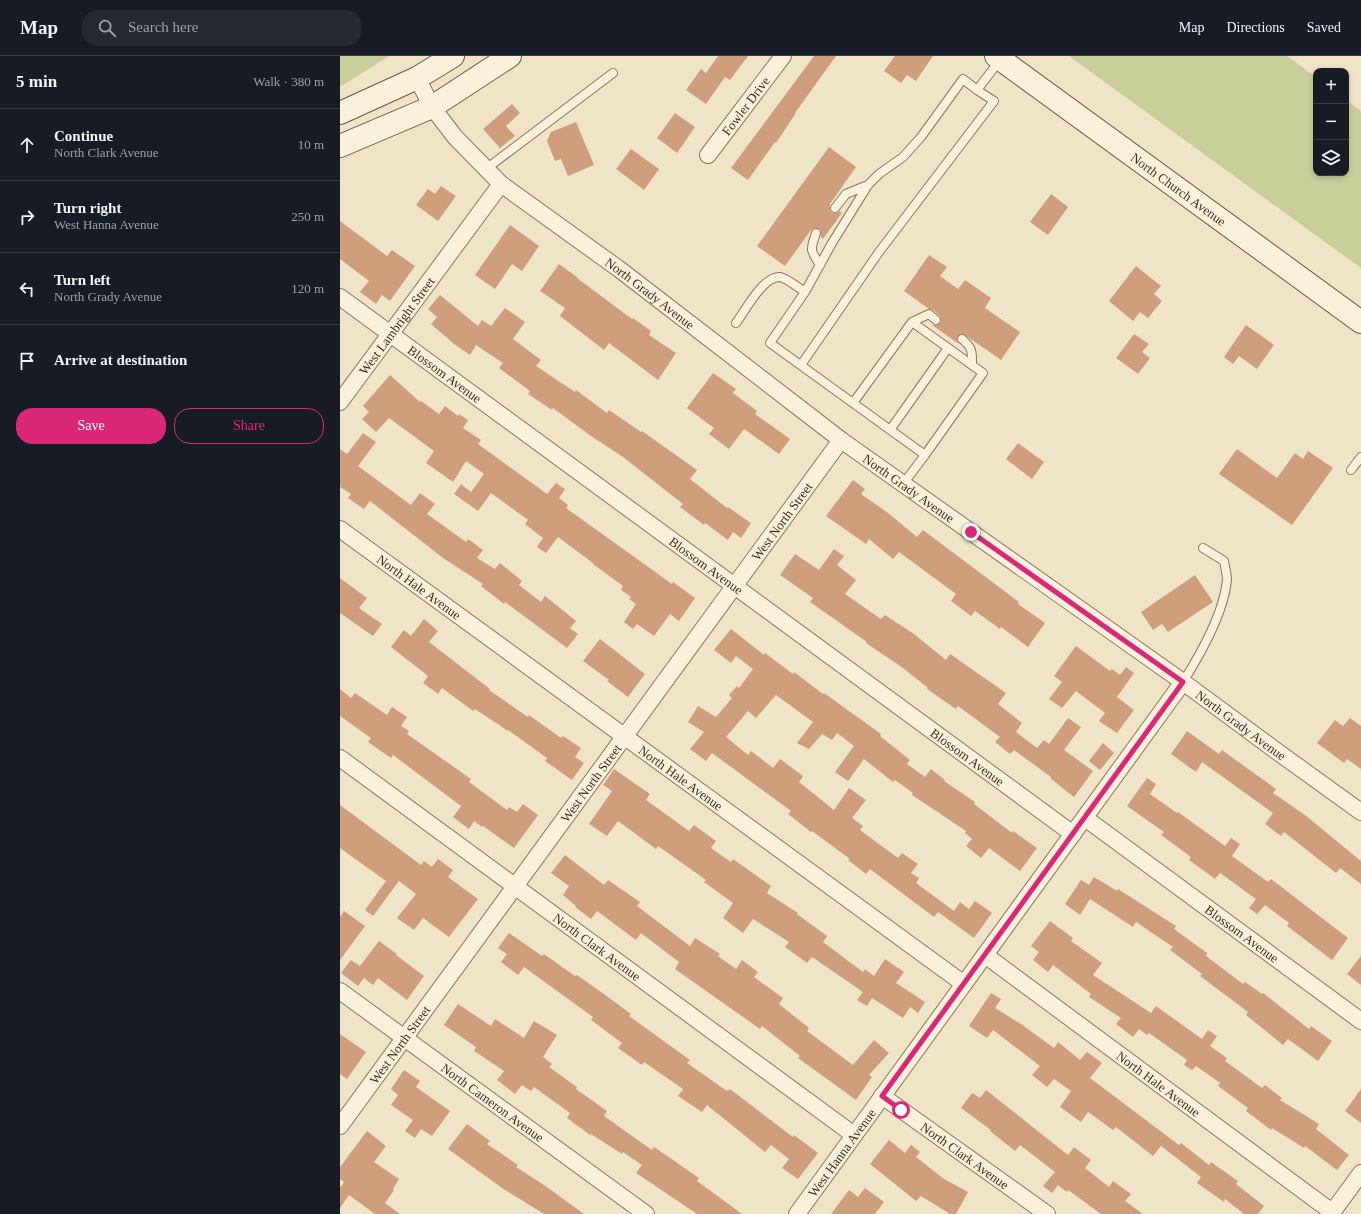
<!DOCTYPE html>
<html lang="en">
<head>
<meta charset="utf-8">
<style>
  body { margin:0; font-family:"Times New Roman",serif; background:#242831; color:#f1f3f6 }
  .controls { position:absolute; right:12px; top:12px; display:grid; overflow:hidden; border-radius:8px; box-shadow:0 2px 6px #0003 }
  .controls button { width:36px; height:36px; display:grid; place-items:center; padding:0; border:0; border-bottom:1px solid #363941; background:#171b24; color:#f1f3f6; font:20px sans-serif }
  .stop { position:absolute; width:12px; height:12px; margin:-9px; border:3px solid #db2777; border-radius:50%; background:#fff }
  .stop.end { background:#db2777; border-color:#fff; box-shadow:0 1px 4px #0008 }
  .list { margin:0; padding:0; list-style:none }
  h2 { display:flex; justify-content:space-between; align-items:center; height:52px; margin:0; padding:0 16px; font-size:17px }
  h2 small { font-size:13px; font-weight:400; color:#9ea1a6 }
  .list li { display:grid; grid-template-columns:26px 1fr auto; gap:12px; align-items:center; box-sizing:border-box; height:72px; padding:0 16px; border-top:1px solid #363941 }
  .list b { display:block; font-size:15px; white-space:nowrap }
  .list p { margin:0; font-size:13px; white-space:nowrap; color:#9ea1a6 }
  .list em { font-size:13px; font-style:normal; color:#9ea1a6 }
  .actions { display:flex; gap:8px; padding:12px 16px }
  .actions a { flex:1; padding:9px 0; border:1px solid #db2777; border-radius:16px; text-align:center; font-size:14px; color:#db2777 }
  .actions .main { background:#db2777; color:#fff }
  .icon { flex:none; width:22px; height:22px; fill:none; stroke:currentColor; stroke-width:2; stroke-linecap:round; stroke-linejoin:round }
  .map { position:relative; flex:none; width:1021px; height:1158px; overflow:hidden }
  header { display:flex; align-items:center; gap:24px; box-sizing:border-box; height:56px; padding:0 20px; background:#171b24; border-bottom:1px solid #363941 }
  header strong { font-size:19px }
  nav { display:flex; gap:22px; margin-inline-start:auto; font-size:14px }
  .search { width:280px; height:36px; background:#242831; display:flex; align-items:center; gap:10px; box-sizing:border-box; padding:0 14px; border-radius:16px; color:#9ea1a6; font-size:15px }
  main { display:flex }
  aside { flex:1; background:#171b24 }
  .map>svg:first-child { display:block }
  .green { fill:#c9cf9b }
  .building { fill:#cf9f7d }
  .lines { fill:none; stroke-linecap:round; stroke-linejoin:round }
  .lane-casing { stroke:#8d765c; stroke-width:10 }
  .street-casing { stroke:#8d765c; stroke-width:18 }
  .secondary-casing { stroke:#6f573f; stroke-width:24 }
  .lane { stroke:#faf1dc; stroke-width:8 }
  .street { stroke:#faf1dc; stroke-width:16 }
  .secondary { stroke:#faf1dc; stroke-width:22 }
  .route { stroke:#db2777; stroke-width:5 }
  .labels { text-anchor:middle; stroke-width:4; stroke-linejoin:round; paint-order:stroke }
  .street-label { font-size:13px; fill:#3d2e20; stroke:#f7eed8 }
</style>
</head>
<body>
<header>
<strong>Map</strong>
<div class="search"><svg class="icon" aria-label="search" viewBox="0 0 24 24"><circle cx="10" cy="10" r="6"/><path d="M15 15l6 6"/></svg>Search here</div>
<nav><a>Map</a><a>Directions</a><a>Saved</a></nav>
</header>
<main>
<aside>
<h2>5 min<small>Walk · 380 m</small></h2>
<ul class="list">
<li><svg class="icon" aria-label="ahead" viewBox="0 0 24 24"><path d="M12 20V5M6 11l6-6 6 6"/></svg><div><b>Continue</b><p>North Clark Avenue</p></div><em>10 m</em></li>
<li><svg class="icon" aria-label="right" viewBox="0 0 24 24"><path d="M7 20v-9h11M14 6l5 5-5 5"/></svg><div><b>Turn right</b><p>West Hanna Avenue</p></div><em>250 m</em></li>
<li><svg class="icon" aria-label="left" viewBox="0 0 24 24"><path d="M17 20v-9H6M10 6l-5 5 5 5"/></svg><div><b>Turn left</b><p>North Grady Avenue</p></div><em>120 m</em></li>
<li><svg class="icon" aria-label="arrive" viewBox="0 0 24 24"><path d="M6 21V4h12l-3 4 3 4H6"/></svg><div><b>Arrive at destination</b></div></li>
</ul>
<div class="actions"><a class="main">Save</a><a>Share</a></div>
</aside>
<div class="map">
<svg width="1021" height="1158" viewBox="0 0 1021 1158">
  <rect width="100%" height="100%" fill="#f0e4c8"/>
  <path class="green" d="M0,0H49L0,31Z
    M729,0H947L976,21V117H1006V44L1021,55V212Z"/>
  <path class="building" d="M378,0H408L390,24L385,21L366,48L346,34L361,13L366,17Z
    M474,0H496L455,57H456L436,87L435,86L408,124L391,112Z
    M555,0H593L576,25L567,19L561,27L544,15Z
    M172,48L180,57L166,70L175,80L160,92L143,73Z
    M335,57L355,71L337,97L317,82Z
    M236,66L254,109L228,120L221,103L215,105L207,85L211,76Z
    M489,91L516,111L490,148V154L492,157H497L499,155L502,157L483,183L481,181V176L480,173L475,172L471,174L445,210L417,190Z
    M291,93L319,113L304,134L276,113Z
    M101,130L116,140L98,165L76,149L88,133L95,138Z
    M711,138L728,151L708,179L690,166Z
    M0,165L47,200L52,194L75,210L50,245L42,239L36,248L20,236L29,225L0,203Z
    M170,169L199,190L182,215L172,208L155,233L135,219Z
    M589,199L607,211L600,220L618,233L625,224L651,242L645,252L680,276L661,304L625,279L621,278L618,280L617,284L619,288L592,269H597L600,267L601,265L600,260L593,254L589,253L564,235Z
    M219,208L237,221V222L292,263L293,262L311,275L309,279L336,297L318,324L269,287L264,294L220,260L225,252L200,235Z
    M796,210L821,230L814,238L822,245L808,262L800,256L793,265L769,245Z
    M100,239L138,270L142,264L151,270L165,252L185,266L173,283L201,304L196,310L235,336L236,334L267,357L269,354L301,376L302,375L357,414L350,423L387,452L388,451L411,467L401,482L393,476L388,484L365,467L364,469L340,451L343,448L283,401L251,380L213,352L212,354L188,338L190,335L159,312L163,307L136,289L130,299L114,288L91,268L97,261L88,253Z
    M906,269L934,289L917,313L899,300L893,308L884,301Z
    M794,278L809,288L802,296L810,302L798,318L776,302Z
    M373,317L396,333L393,337L417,355L415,358L450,383L439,398L404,373L389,393L369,378L374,372L347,352Z
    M50,319L80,346L81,345L99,358L105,350L118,360L119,358L128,364L123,372L141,384L138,388L207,438L216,427L225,433L219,442L228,449L226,452L332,528L333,526L355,542L339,565L330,558L314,580L297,568L293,573L284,566L296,548L289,543L291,541L281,534L283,530L253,508V507L218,481L206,497L197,491L203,482L185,468L188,464L151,437L138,455L114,438L121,428L131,436L144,418L126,405L113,426L86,407L94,395L49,362L36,376L22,363L29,356L23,350Z
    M23,377L36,386L18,410L71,449L80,437L95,448L87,458L126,486L128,483L143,494L137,502L155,513L160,507L182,525L179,529L201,546L205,540L236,565L230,572L238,578L227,592L165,546L164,548L141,530L143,528L103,502L30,445L24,453L8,442L11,438L0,431V393L7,398Z
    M678,387L704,406L692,423L666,403Z
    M897,393L937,422L955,397L963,403L968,395L993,412L952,469L879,418Z
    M513,424L525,433L521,438L548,457L577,481L583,474L679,546L678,548L705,567L688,591L661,571L660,573L635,555L631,560L611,545L616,538L559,496L553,503L529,483L526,488L486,460Z
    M494,493L504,500L497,509L516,524L505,538L541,563L545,559L574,578L606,604L610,598L666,637L658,648L682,667L676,676L697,692L704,684L709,688L728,662L741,671L724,694L753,715L734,741L710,722L711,721L674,694L670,698L655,686L660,681L618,650L616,653L587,633L588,632L563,612L526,587L527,586L470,546L473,542L440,519L455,498L479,514Z
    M855,519L873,546L828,576L822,568L813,574L801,556Z
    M0,522L27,542L19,552L42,568L33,580L0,557Z
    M84,563L98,575L89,586L150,633L149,634L188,661L189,659L221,682L223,680L241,692L235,701L244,707L232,724L205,705L207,702L168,674V675L135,653L133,655L102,632L98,638L83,627L88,620L51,591L64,574L71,580Z
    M391,573L424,599L425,597L453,618L454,616L483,638L484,637L541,678L540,680L570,704L567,708L585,721L591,713L605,724L604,725L635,746L634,748L672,777L673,775L697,792L680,815L649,792L641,802L626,790L632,783L625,777L626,775L572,739L573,737L555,724L553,726L524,703L508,725L495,716L514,690L497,677L492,684L482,678L469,693L457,687L473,666L436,639L416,662L408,655L386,681L408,699L411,695L433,712L440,703L463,720L459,726L494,754L509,732L526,744L512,762L523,770L520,774L558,802L562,797L578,808L571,817L579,822L576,827L614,855L620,846L629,853L635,845L652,857L634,882L598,856L594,861L530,813L526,818L508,804L510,803L472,775L471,776L448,758L451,755L372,697L366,705L350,693L364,676L348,666L358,650L376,661L392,642L389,639L397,630L399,632L413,613L396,600L391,607L374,594Z
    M260,583L305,618L288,641L267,625L269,624L243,605Z
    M736,590L770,615L772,613L780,619L786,611L794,617L777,641L794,654L777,677L759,665L765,657L736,635L722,652L709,643L722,626L714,620Z
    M0,633L11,642L15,637L47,659L52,651L67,661L61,670L69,675L67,678L131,723L129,726L167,754L169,751L177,756L183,748L198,759L174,792L143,770L142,771L134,765L129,773L113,761L121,750L53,699L51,702L28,686L31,682L0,660Z
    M1010,662L1021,670V713L1007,703L1004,707L977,687L995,664L1003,670Z
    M847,675L879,698L882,694L936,733L933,737L965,759L1021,805V828L1000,812L996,817L944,776L941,780L925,768L933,757L862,706L856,716L831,698Z
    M763,687L774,697L760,714L749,705Z
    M274,713L310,738L306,744L349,775L354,769L376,785L371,792L391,806L393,803L431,830L427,837L458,857L457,858L487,880L483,886L523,916L525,913L534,920L545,903L564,916L556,927L585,946L578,957L570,951L563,962L532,942L527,950L517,944L523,936L472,901L467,907L445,891L449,886L413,863L403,877L383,862L393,847L364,826L366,824L318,790L316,793L278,765L267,780L249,768L272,735L263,729Z
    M807,722L816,728L810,738L837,757L838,756L885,790L891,782L900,788L892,800L928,826L931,823L1008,882L992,904L947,870L949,867L925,849L917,858L909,852L916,843L880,817L875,823L849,804L851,801L821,779L824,776L787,750Z
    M0,749L81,809L84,805L92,811L98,803L113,814L108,821L138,843L109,881L83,862L74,874L57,862L76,838L59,825L33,860L25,854L46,825L0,792Z
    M225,799L264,829L268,824L300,846L297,850L350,890L355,882L380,898L378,900L396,913L402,904L418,916L414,921L443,942L439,948L469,972L467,975L513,1009L534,984L549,997L529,1019L532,1021L516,1044L458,1002L460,1000L422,970L420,973L335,913L339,906L301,877L296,884L257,855L251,863L235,851L236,850L223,839L229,830L211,817Z
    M754,821L777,835L778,833L836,870L834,873L867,897L866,900L903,928L905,926L922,938L923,937L969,973L971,970L992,985L978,1005L948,983L943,989L906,959L908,956L860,920L862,918L830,894L833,891L796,866L793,871L750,843L740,859L725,848L741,824L749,829Z
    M4,855L25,870L0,904V861Z
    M710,865L733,882L731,885L762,907L753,919L811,957L816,950L862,983L868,974L877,980L870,990L887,1002L885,1005L922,1032L925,1029L942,1042L940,1044L979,1068L976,1073L1009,1099L997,1114L965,1090L964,1092L932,1072L931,1074L906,1055L908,1052L878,1030L880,1027L856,1010L852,1014L844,1009L847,1004L809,977L807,979L799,973L793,981L776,968L781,962L749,941L751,938L713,909L708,916L693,904L699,896L691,890Z
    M169,877L202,900L204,898L235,920L237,919L268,941L291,958L289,960L350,1004L347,1007L387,1035L390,1033L453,1081L454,1079L478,1097L458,1123L442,1112L449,1103L431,1089L425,1096L367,1049L362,1056L338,1040L343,1033L304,1006L302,1009L278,992L282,987L251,964L253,961L184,911L178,919L161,906L167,898L158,892Z
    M39,885L57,898L56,899L84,920L67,944L38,922L33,929L24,922L18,930L1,917L11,904L20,910Z
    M1021,900V929L1007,918Z
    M651,937L661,943L655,952L681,968L714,992L718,986L740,1004L747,996L762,1007L750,1022L839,1089L841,1087L869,1109L871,1106L898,1125L896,1128L924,1150L918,1158H904L885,1143L884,1146L857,1127L861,1121L821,1090L813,1100L776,1071L773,1074L748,1056L741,1066L720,1051L731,1035L714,1023L707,1031L692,1019L700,1010L653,974L647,982L629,970Z
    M118,948L151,970L155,963L184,982L194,965L217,979L203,1001L212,1008L209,1011L237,1031L236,1033L267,1055L264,1060L312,1094L314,1091L359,1122L357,1125L402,1158H357L296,1117L302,1109L283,1096L282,1098L251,1078L250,1079L227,1062L230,1057L194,1031L191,1035L182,1029L175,1038L157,1024L164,1015L134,995L136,991L104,969Z
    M0,978L26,996L7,1023L0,1018Z
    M64,1014L80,1025L76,1031L110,1055L92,1080L81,1073L75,1082L65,1075L73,1064L51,1049L58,1039L51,1033Z
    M1021,1033V1067L1005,1055Z
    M646,1034L728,1099L734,1091L751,1104L745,1112L769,1131L773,1125L791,1138L785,1145L803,1158H761L728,1134L727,1136L718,1129L712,1137L703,1130L715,1116L680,1089L675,1095L650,1075L651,1074L621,1052L632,1037L640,1042Z
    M127,1068L150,1085L147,1088L178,1109L176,1111L204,1129L244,1158H204L162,1132L108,1093Z
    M27,1075L46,1090L34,1106L59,1123L53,1133L54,1134L45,1147L60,1158H35L9,1139L0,1152V1132L4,1126L0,1123V1111Z
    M549,1084L565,1097L571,1089L580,1096L576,1101L604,1123L628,1136L616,1158H610L581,1140L576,1145L530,1108Z
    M525,1132L544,1146L535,1158H491L509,1134L518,1141Z"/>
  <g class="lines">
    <defs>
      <path id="lane" d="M146,113L273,17
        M495,152L506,138L528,129
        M476,177C470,194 470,194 480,209
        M572,266L589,258L596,264
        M396,267C405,255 423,220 440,221C446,222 459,232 465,236
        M622,283C633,292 632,296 632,309
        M461,309L539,196L654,45L637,34
        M513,347L572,266L643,317L585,399
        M550,374L608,292
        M1011,414L1021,401
        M563,428L585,399L430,287L465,236L492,187L528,129L539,118L563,101L581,81L623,23L637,34L660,4
        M843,626C860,599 884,556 887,524C887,518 885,511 884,505L863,492"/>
      <g id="street">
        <path id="s1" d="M77,22L92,51L115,81L161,128L279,213L501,384L843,626L935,694L1021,756"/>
        <path id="s2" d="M368,99L443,0"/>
        <path id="s3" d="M0,241L733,778"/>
        <path id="s4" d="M0,346L161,128"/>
        <path id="s5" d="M0,473L624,928"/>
        <path id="s6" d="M0,702L514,1079"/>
        <path id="s7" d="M745,762L1021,965"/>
        <path id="s8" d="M645,899L992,1156"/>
        <path id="s9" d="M0,935L306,1158"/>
        <path id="s10" d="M542,1040L707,1158"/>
        <path id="s11" d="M0,1070L501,384"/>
        <path id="s12" d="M457,1158L843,626"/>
        <path d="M991,1158L1021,1117"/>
      </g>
      <g id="secondary">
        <path id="s13" d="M656,0L1021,266"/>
        <path d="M0,57L77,22L113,0"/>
        <path d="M0,90L92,51L170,0"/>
      </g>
    </defs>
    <use href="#lane" class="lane-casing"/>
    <use href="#street" class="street-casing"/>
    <use href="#secondary" class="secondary-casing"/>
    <use href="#lane" class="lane"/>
    <use href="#street" class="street"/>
    <use href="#secondary" class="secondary"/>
  </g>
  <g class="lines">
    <path class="route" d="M561,1054L542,1040L843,626L631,476"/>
  </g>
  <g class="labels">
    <g class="street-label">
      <text dy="5" stroke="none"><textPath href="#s2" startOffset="62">Fowler Drive</textPath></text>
      <text dy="5" stroke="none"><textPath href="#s13" startOffset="226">North Church Avenue</textPath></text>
      <text dy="5" stroke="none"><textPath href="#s1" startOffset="321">North Grady Avenue</textPath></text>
      <text dy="5" stroke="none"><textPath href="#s4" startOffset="95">West Lambright Street</textPath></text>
      <text dy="5" stroke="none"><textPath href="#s3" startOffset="130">Blossom Avenue</textPath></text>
      <text dy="5" stroke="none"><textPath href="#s1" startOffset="645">North Grady Avenue</textPath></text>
      <text dy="5" stroke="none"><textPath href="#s11" startOffset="749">West North Street</textPath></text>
      <text dy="5" stroke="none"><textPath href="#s3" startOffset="454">Blossom Avenue</textPath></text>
      <text dy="5" stroke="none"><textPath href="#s5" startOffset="98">North Hale Avenue</textPath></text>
      <text dy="5" stroke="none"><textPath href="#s1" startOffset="1053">North Grady Avenue</textPath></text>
      <text dy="5" stroke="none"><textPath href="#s3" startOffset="778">Blossom Avenue</textPath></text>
      <text dy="5" stroke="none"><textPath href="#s5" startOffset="422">North Hale Avenue</textPath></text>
      <text dy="5" stroke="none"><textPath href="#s11" startOffset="425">West North Street</textPath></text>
      <text dy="5" stroke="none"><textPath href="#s7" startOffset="195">Blossom Avenue</textPath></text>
      <text dy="5" stroke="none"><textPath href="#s6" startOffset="319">North Clark Avenue</textPath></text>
      <text dy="5" stroke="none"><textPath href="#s11" startOffset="101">West North Street</textPath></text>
      <text dy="5" stroke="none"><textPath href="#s8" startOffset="216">North Hale Avenue</textPath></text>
      <text dy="5" stroke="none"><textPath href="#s9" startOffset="189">North Cameron Avenue</textPath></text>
      <text dy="5" stroke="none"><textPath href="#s12" startOffset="76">West Hanna Avenue</textPath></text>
      <text dy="5" stroke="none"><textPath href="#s10" startOffset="102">North Clark Avenue</textPath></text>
    </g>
  </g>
</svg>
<div class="controls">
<button>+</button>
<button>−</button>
<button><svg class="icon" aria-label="layers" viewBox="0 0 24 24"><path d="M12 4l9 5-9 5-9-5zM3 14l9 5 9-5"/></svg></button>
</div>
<div class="stop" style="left:561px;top:1054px"></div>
<div class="stop end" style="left:631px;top:476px"></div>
</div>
</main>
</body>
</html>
